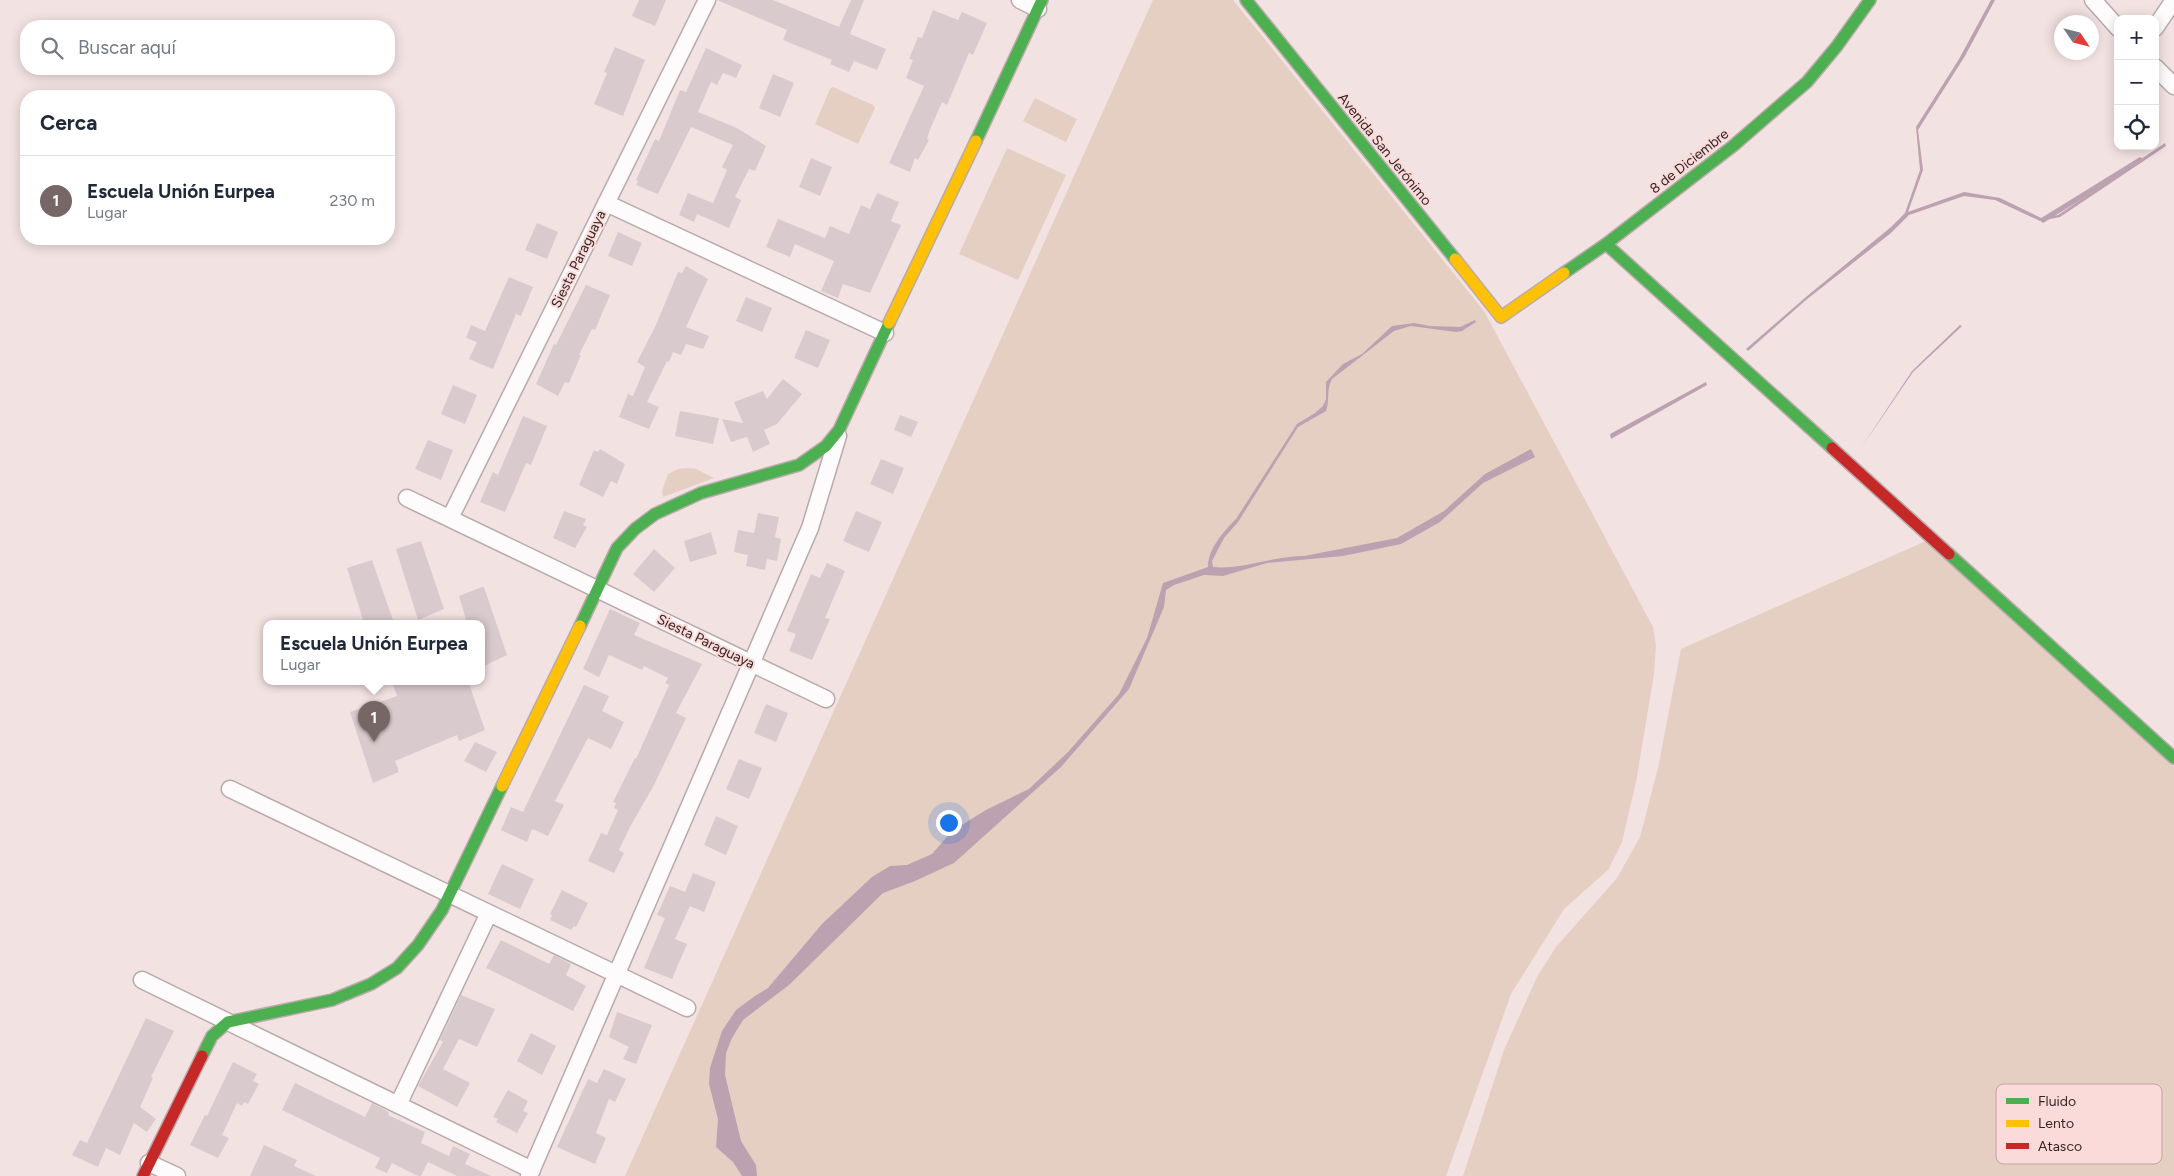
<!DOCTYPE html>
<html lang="es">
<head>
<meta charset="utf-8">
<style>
  body { margin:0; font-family:Figtree,sans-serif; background:#f2f2f3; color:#1f2937 }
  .controls { position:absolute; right:15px; top:15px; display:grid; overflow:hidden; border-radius:10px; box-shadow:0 2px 12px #0003 }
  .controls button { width:45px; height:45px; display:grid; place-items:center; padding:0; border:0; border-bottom:1px solid #e0e1e3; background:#fff; color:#1f2937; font:25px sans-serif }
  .compass { position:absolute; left:2054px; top:15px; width:45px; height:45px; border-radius:50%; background:#fff; box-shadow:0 2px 12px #0003; rotate:125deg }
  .you { position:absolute; left:948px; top:822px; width:18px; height:18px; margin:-12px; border:4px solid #fff; border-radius:50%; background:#1a73e8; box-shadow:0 0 0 8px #1a73e833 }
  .badge { display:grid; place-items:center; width:32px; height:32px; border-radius:50%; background:#766666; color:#fff; font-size:16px; font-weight:700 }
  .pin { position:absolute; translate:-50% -41px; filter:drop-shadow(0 1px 2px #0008) }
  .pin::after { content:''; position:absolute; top:26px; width:18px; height:15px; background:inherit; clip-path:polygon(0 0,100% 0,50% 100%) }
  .popup { position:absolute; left:263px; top:620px; width:222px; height:65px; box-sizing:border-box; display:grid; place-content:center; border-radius:10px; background:#fff; filter:drop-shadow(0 1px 4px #0005); font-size:16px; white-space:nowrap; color:#747a83 }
  .popup b { font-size:19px; color:#1f2937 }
  .popup::after { content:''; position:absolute; left:50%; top:100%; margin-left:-10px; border:10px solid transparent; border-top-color:#fff }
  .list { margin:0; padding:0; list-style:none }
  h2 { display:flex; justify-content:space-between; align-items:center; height:65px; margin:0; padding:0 20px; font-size:21px }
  h2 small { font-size:16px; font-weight:400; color:#747a83 }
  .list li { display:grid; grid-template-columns:32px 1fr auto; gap:15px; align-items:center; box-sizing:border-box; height:90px; padding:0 20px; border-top:1px solid #e0e1e3 }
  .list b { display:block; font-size:19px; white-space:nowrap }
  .list p { margin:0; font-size:16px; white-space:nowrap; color:#747a83 }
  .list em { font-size:16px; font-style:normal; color:#747a83 }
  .icon { flex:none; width:28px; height:28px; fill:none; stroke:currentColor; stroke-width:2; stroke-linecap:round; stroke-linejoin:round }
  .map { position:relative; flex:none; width:2174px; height:1176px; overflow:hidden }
  .search { position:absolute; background:#fff; box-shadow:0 2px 12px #0003; left:20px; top:20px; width:375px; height:55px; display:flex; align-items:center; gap:12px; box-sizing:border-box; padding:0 18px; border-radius:20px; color:#747a83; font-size:19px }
  .panel { position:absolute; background:#fff; box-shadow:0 2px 12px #0003; left:20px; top:90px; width:375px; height:155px; border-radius:20px }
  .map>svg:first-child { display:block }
  .green { fill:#e5cfc3 }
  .water { fill:#bca1b0 }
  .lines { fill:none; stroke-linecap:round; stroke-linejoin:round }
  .stream { stroke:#bca1b0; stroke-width:5 }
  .building { fill:#d9cbcd }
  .street-casing { stroke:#b9aaaa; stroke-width:19 }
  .fast-casing { stroke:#b9aaaa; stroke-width:14 }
  .slow-casing { stroke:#b9aaaa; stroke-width:14 }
  .jam-casing { stroke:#b9aaaa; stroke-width:14 }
  .street { stroke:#fdfbfb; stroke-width:16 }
  .fast { stroke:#4caf50; stroke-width:11 }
  .slow { stroke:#ffc107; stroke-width:11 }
  .jam { stroke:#c62828; stroke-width:11 }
  .labels { text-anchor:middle; stroke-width:4; stroke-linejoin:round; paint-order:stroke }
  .street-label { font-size:14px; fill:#332424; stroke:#fbdbda }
  .key { fill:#fbdbda; stroke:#bfa4a3; stroke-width:1 }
  .key-label { font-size:14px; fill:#332424 }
</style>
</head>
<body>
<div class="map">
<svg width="2174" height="1176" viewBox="0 0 2174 1176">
  <rect width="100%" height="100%" fill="#f3e2e2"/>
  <path class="green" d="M1153,0H1233L1484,311L1653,627L1656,645L1654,674L1636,782L1622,842L1608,870L1564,909L1511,994L1446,1176H625Z
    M833,87L873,105L875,108L858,144L815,124L830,89Z
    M1035,98L1077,119L1066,142L1023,121Z
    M1007,148L1066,175L1018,280L959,254Z
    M686,468L696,469L714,478L663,497L662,491L668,474L678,469Z
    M1926,541L2174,766V1176H1463L1504,1050L1537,977L1556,947L1617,878L1640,837L1658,768L1681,649Z"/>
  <path class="water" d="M1991,0H1995L1965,56L1918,130L1923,170L1908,212L1964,192L2000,198L2041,218L2058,215L2165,143L2166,146L2060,217L2040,221L1995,200L1964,196L1909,215L1891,233L1806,300L1748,351L1746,349L1806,297L1891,227L1905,213L1920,170L1916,127L1959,59Z
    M1475,320L1476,322L1462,331L1456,332L1411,326L1394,331L1332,379C1326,390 1330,400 1326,411L1298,427L1238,522L1224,538L1212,561L1213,567C1240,570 1273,556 1304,556L1397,538L1444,511L1485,474L1531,449L1535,457L1483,483L1440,522L1401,544L1343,556L1267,563L1223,576L1204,575L1174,585L1166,590L1164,607L1129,689L1061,767L954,863L915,881L883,893L789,985L743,1020L732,1038L726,1053L725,1075L741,1141L756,1165L757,1176H742L733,1162L716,1147L718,1119L709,1084L710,1068L722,1031L736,1010L755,996L768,988L822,924L872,877L890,866L907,865L932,854L952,831L986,810L1029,789L1068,752L1119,694L1147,638L1163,583L1208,567C1208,549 1223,532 1236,519L1297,424L1315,413L1323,406L1326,399V382L1343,364L1362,354L1392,326L1414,323L1430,326L1460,327Z
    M1960,325L1962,326L1913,372L1861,448L1912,371Z
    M1706,382L1707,385L1611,439L1610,434Z"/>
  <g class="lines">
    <path class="stream" d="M2043,220L2140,160"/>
  </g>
  <path class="building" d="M639,0H666L655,26L632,16Z
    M717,0H773L839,27L851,0H864L850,34L886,49L877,70L854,61L849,72L830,64L832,60L783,40L787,30Z
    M933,10L958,20L962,12L987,23L973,55L969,53L947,105L942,102L929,132L927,139L929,140L918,160L915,158L910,172L889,163L924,86L906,78L913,60L909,59L918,37L922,38Z
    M615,47L645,60L623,116L594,104L607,73L604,72Z
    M706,48L742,65L736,78L723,73L717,85L711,82L698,112L737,128L766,146L755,171L749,169L735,197L741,200L729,228L697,214L694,222L679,215L688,193L713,203L727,170L722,167L733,145L691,127L658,194L636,185L638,181L636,180L655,139L659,141L680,90L686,92Z
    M773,74L794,83L780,117L759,108Z
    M811,158L832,167L820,196L799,187Z
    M877,193L899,202L891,221L901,225L870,293L843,284L838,298L821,291L834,261L795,244L790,257L766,247L778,219L825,238L830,226L849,234L861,205L870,209Z
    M537,223L558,232L547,259L525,250Z
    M618,232L642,243L632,266L608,256Z
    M686,266L708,279L686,327L709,336L703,349L686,344L681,355L673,352L669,362L667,361L647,402L659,407L649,429L619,417L628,394L633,396L645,367L637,362L656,325L678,272L682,273Z
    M509,277L533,287L521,316L516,314L493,369L469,359L477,342L466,338L471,325L485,331Z
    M586,285L610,295L595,330L592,329L579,355H581L569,383L565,382L558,396L536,384L554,344L556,345Z
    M746,297L772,308L762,332L736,321Z
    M806,330L830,340L818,368L794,358Z
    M783,379L802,394L777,424L764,430L770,444L753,452L747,437L731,442L722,419L743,423L734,402L763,391L767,399Z
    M453,385L477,395L465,424L441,414Z
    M680,411L719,418L713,444L675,436Z
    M900,415L918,422L911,437L894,430Z
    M523,416L547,426L531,465L526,463L505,512L480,502L493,472L498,475Z
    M428,440L453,450L441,480L415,469Z
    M600,449L625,464L617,484L611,481L603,497L579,485L594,450L598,452Z
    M881,459L904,468L893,494L870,484Z
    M564,511L586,519L583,525L587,527L575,548L553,538Z
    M856,511L882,522L869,552L843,541Z
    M758,513L779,517L775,537L781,539L777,561L767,559L765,570L746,566L748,555L734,552L738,530L754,533Z
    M711,532L717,554L690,562L684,541Z
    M421,541L444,609L418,620L396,549Z
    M654,549L675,568L654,592L633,574Z
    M372,560L394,623H364L347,568Z
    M827,563L845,571L825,618L830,619L812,660L789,651L796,634L787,631L811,574L820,578Z
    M482,587H484L507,655L482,667V623H467L459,596Z
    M610,609L640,623L634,635L702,664L676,713L686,718L654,785L630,827L619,850L624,853L614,873L588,861L601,833L607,835L618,810L614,808L616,803L613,802L635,758L636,759L669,685L665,683L668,678L644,666L642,670L609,655L599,677L583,669Z
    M392,681H468L485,730L459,741L457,735L395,761L399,772L373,783L350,712L397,696Z
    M584,685L609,696L602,711L624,722L611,749L588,738L555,801L564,805L548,836L532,829L527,842L501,830L511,807L523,812Z
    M766,704L788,713L776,742L754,733Z
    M475,742L497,752L486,772L464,761Z
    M739,759L762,768L749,799L726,789Z
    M716,816L738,826L726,855L704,845Z
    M502,864L534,879L520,909L488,894Z
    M693,873L716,882L704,912L690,906L675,939L687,944L672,979L644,968L665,918L657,915L670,886L685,892Z
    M562,890L588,903L576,927L574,926L571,930L550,920L552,915L550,914Z
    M501,940L549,964L554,955L571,964L566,975L586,986L573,1011L486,968Z
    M461,995L495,1009L477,1047L459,1039L443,1069L470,1083L457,1107L418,1086L443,1042L440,1040Z
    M617,1012L652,1025L636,1064L623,1059L629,1047L609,1037Z
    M146,1018L174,1031L151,1077L153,1078L140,1107L156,1119L147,1132L134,1123L120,1155L106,1148L98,1167L72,1155L80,1140L87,1143Z
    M531,1033L556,1046L542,1075L517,1061Z
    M233,1062L257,1074L253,1081L259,1084L248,1104L244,1102L242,1106L237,1103L222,1135L229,1138L218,1158L190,1145L205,1115L207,1116Z
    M604,1069L626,1079L615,1102L609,1099L596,1133L606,1138L595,1164L557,1147L588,1079L597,1083Z
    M295,1083L365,1117L372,1103L389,1112L388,1115L425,1132L421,1143L449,1156L453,1146L470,1154L465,1164L491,1176H457L428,1162L421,1176H418L392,1163L387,1173L375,1168L380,1158L282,1110Z
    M508,1090L528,1101L523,1111L528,1113L517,1133L496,1122L498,1119L493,1117Z
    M264,1145L297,1160L294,1166L316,1176H250Z"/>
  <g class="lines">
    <defs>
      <path id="street" d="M1020,0L1038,9
        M2093,0L2118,28
        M2155,28L2174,0
        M2155,67L2174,86
        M606,203L885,333
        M407,498L826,699
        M450,518L707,0
        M230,789L687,1008
        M142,980L532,1170
        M398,1105L489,913
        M149,1163L177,1176
        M529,1176L810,528L838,436"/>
      <path id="fast" d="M1246,0L1455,259
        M976,141L1042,0
        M1606,244L1832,448
        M1564,273L1606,244L1733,146L1807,82L1837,46L1870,0
        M1949,554L2174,758
        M580,626L617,548L635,529L655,514L701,493L799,465L826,446L839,430L889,323
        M202,1056L212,1036L228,1022L332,1000L371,984L397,968L418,945L442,910L502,786"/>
      <path id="slow" d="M1455,259L1501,317L1564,273
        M889,323L976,141
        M502,786L580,626"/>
      <path id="jam" d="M1832,448L1949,554
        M143,1176L202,1056"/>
    </defs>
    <use href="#street" class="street-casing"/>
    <use href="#fast" class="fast-casing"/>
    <use href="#slow" class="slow-casing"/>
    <use href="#jam" class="jam-casing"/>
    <use href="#street" class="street"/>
    <use href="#fast" class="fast"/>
    <use href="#slow" class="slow"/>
    <use href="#jam" class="jam"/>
  </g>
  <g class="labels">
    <g class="street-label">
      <text transform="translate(1385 149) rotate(51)" y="5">Avenida San Jerónimo</text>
      <text transform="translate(1689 161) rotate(-38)" y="5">8 de Diciembre</text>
      <text transform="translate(578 259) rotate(-64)" y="5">Siesta Paraguaya</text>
      <text transform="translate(706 641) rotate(26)" y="5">Siesta Paraguaya</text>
    </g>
  </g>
  <rect x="1996" y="1084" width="166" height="80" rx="8" class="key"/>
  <rect x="2006" y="1098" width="23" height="6" fill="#4caf50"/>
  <rect x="2006" y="1120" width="23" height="7" fill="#ffc107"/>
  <rect x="2006" y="1143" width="23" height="6" fill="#c62828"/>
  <g class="key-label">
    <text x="2038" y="1106">Fluido</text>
    <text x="2038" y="1128">Lento</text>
    <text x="2038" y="1151">Atasco</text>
  </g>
</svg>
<div class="controls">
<button>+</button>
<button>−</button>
<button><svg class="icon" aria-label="locate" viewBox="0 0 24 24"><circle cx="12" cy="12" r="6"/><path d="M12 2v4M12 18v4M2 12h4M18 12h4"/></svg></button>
</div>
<svg class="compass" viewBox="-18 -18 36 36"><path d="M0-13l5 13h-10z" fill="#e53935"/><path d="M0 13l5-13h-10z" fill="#747a83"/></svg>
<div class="you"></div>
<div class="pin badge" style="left:374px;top:742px">1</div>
<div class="popup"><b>Escuela Unión Eurpea</b>Lugar</div>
<div class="search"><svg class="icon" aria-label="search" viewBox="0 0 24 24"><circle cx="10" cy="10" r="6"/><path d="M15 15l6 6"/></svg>Buscar aquí</div>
<section class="panel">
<h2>Cerca<small></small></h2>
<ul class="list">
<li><span class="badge">1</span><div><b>Escuela Unión Eurpea</b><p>Lugar</p></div><em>230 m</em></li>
</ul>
</section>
</div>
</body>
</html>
